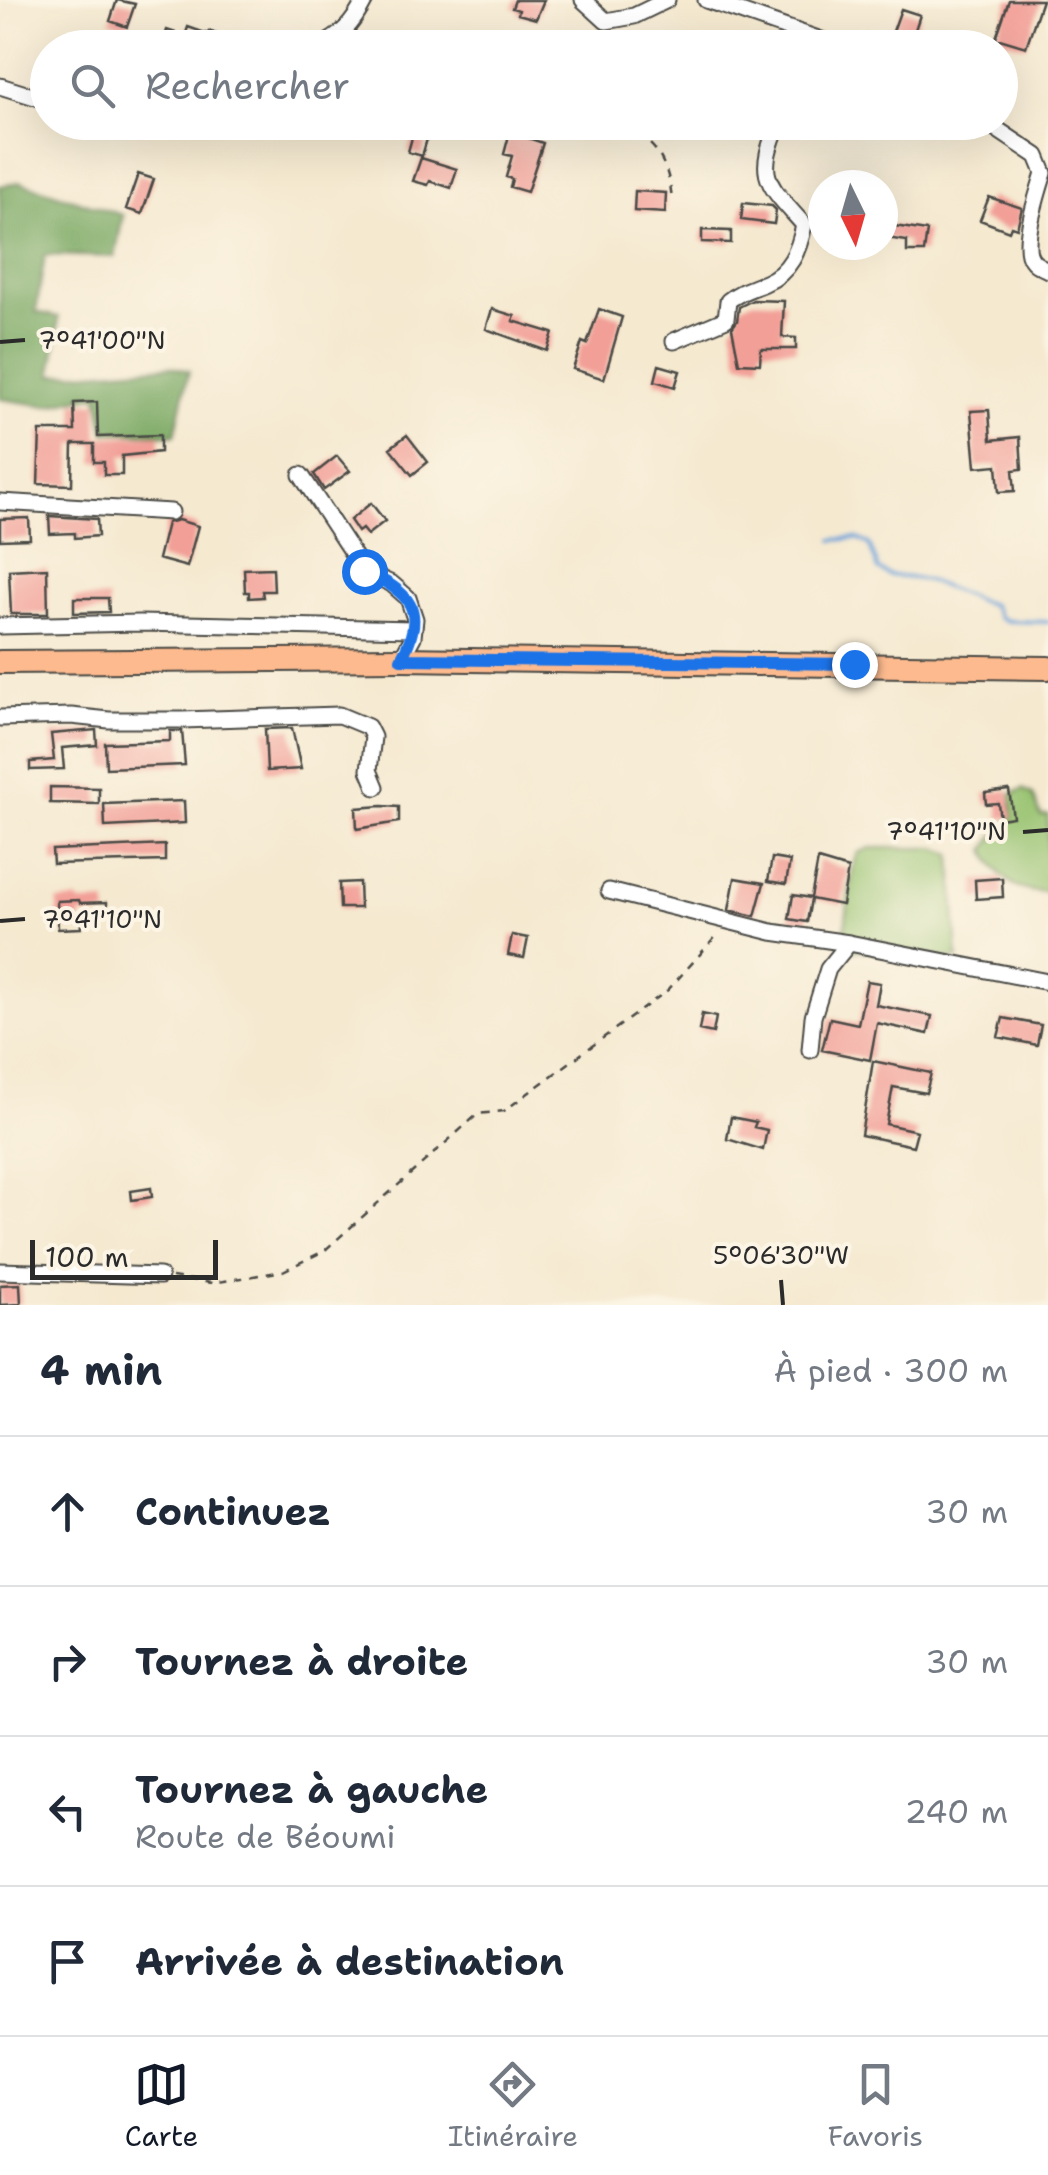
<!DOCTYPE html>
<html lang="fr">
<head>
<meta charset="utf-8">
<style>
  body { margin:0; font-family:"Shantell Sans",sans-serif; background:#f2f2f3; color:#1f2937 }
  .compass { position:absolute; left:808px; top:170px; width:90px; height:90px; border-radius:50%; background:#fff; box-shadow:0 10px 40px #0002; rotate:175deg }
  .scale { position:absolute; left:30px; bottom:25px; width:188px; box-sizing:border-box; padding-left:10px; border:5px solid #2b2b2b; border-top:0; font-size:28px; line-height:35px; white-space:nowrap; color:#2b2b2b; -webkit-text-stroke:8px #fcf5e5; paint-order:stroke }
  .stop { position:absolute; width:30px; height:30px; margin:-22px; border:8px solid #1a73e8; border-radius:50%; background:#fff }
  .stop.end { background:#1a73e8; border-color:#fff; box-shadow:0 2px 10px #0008 }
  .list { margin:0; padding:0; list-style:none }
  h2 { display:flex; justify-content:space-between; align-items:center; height:130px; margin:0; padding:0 40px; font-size:42px }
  h2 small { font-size:32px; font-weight:400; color:#747a83 }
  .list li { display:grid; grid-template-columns:65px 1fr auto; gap:30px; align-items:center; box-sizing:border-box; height:150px; padding:0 40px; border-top:2px solid #e0e1e3 }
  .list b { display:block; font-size:38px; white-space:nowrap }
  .list p { margin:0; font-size:32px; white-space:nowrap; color:#747a83 }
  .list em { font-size:32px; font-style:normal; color:#747a83 }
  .icon { flex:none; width:55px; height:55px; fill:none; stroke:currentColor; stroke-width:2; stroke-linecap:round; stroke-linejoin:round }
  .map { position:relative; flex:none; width:1048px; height:1305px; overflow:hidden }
  .search { position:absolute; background:#fff; box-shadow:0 10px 40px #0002; left:30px; right:30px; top:30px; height:110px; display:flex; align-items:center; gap:25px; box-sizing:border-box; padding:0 35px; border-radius:55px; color:#747a83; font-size:38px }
  .sheet { height:730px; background:#fff }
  nav { display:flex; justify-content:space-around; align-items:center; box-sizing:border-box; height:140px; border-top:2px solid #e0e1e3; background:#fff; font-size:28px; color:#747a83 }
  nav a { display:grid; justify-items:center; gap:5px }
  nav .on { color:#111827 }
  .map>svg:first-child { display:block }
  .green { fill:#97c26f; stroke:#61764d; stroke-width:2.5 }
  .forest { fill:#79a862; stroke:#526a46; stroke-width:2.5 }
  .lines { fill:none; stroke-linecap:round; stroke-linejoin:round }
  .stream { stroke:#6aa3d9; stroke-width:4 }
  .building { fill:#f29f97 }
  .street-casing { stroke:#494844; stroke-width:19 }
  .primary-casing { stroke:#494844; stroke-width:26 }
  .path { stroke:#494844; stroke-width:2.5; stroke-dasharray:8 8; stroke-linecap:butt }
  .street { stroke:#fff; stroke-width:15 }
  .primary { stroke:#fcba8e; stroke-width:22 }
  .route { stroke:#1a73e8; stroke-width:12 }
  .ticks { fill:none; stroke:#2b2b2b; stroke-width:4 }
  .ticks-label { font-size:25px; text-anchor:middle; fill:#2b2b2b; stroke:#fcf5e5; stroke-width:8; stroke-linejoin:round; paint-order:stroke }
</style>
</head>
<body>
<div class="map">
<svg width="1048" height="1305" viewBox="0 0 1048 1305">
  <rect width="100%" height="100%" fill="#fcf5e5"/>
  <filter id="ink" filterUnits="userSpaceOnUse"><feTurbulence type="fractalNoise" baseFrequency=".01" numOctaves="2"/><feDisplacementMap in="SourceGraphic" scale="20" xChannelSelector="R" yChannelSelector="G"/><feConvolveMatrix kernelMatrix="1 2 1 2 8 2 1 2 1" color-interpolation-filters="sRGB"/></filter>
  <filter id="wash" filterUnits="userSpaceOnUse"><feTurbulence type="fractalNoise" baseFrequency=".0048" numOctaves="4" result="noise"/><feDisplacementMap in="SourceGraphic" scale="40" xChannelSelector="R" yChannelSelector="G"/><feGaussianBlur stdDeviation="2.25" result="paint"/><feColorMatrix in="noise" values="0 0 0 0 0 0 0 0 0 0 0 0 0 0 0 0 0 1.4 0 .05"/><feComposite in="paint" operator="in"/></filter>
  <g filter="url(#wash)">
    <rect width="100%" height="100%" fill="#f5e9d0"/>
    <path class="green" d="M1023,789L1033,795L1041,816L1048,815V891C1019,896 996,876 986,850L996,834L1013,817L1012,794Z
      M870,848H935L952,854L958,959L842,949L853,867L858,853Z"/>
    <path class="forest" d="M20,182L123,215L115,257L45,255L36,312L59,317L52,375L170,366L189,371L175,435L105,432L98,394L47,406L0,399V186Z"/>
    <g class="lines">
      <path class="stream" d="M833,540L856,538L869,544L879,570L888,575L926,580L980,601L992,605L999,618L1008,621L1048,622"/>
    </g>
    <g id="blocks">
      <path class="building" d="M117,0L135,4L127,27L110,21Z
        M515,0H544L536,19L518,14L519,10L512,8Z
        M1009,0H1042L1026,47L996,38Z
        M901,9L920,15L909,48H887Z
        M188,27L208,34L209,31L252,48H161L167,30L185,36Z
        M511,128L530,134L528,138L543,143L527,192L510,187L512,179L506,177L512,156L504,154Z
        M413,134L427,139L422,156L408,152Z
        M421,158L457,169L451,188L430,181L428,185L413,181Z
        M138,174L154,179L142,214L126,209Z
        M635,191L666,193L665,213L634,211Z
        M989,197L1022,208L1017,228L1011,226L1009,231L980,220Z
        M743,203L772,206L776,210L774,224L741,220Z
        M888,225L927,231L924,252H907V241L886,238Z
        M702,230L731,231V243L702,242Z
        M753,300L784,301L782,337L796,338V349H761L760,364L739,363L732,328L737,321L739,307Z
        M492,309L515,316L513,321L553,333L547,351L486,329Z
        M599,309L622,317L604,379L573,369L582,342L587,344Z
        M659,365L680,371L675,387L655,381Z
        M97,402L98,437L160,435V452L122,456V475H104V462H94V444H73L72,485L38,484L40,431H75L74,403Z
        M989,410L991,440L1020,437L1022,469L1013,470L1015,491L999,492L997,465L976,467L971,411Z
        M407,435L428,462L412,475L390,448Z
        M337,456L350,471L324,490L314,474Z
        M371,503L385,521L367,535L362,529L358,532L350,520Z
        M49,516L97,519L98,536L75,538V533L50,534Z
        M29,518L30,539L0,540V519Z
        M178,520L198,526L187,567L158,559L167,523Z
        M47,568L48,614H11L9,570Z
        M273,568L274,591H262L263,597L249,598V592H245L244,569Z
        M74,598H108L109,612L74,613Z
        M292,728L301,769L267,771L265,729Z
        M96,730L97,745L62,748L64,769L30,770V762L54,760L51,734Z
        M170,731H182L185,765L106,768L105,743L170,741Z
        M50,787L99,788V804L50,803Z
        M1009,790L1013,817L1000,819L998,803L986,804L985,793Z
        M184,801L185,823L105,827L104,804Z
        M382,806L399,807V822L357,829L356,808Z
        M165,845V861L53,864L52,850Z
        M772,858L790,861L786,884L768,881Z
        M818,860L848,869L842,905L811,899L807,922L789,919L793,895L811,898Z
        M735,878L764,883L755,916L729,910Z
        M1002,878L1003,897L976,899L975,880Z
        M359,882L360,908H340L339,883Z
        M79,900L80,903L107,902V914L80,915L81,928L58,929L57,901Z
        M512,935L528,938L524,958L508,955Z
        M867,981L880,983L876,1005L932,1016L928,1034L877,1023L870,1060L822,1050L830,1018L858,1024Z
        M702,1014L716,1017L713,1033L699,1030Z
        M1003,1018L1041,1025L1037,1045L998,1037Z
        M873,1061L931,1073L926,1093L893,1087L886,1124L917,1131L913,1146L861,1135Z
        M731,1117L756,1122L754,1127L767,1130L763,1150L727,1139Z
        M151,1188L152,1197L132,1200L131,1191Z
        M20,1284L21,1304L0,1305V1285Z"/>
    </g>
  </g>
  <g filter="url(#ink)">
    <use href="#blocks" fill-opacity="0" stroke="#494844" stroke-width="2.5"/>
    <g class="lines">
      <defs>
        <path id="street" d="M583,0L606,21L634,16L667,0
          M706,0L844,48
          M317,48C341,37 353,24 365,0
          M0,86L48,101
          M115,122H149
          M986,122L1037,156L1044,173C1038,192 1024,235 1029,254C1032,264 1040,266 1048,270
          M674,341L726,319L728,301C740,291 751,289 765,283C790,273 799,250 804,225C767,183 755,178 779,122
          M301,475L364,571L392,584L408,598L415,619L413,637L401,659
          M0,502L171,512
          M0,626L140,623L414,629
          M0,718L71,716L109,720H182L339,715L368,727L373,737L369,770L376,787
          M609,891L772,932L849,943
          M810,1050L813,1017L828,969L849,943L1048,982
          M0,1271L160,1276"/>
        <path id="primary" d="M0,662L401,659L1048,668"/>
      </defs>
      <use href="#street" class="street-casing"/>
      <use href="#primary" class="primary-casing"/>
      <path class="path" d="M618,32L622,35V48
        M628,122C633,136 643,136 652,146C666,161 671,183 672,202
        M172,1277L212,1283L283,1271L324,1251L478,1114L504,1111L668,990L720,932"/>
      <use href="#street" class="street"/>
      <use href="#primary" class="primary"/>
    </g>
  </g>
  <g class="lines" filter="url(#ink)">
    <path class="route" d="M364,571C410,592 428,610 401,659L854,664"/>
  </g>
  <path class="ticks" d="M0,342L25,340M1023,832L1048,830M0,921L25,919M781,1280L783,1305"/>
  <g class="ticks-label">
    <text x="102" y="349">7°41'00"N</text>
    <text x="946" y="840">7°41'10"N</text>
    <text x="102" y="928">7°41'10"N</text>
    <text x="781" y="1264">5°06'30"W</text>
  </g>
</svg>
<svg class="compass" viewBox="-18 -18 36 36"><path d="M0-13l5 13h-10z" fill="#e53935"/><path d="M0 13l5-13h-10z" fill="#747a83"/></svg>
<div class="scale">100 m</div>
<div class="stop" style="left:364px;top:571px"></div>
<div class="stop end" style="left:854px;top:664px"></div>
<div class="search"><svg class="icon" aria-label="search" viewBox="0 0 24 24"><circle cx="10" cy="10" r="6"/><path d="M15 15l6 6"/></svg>Rechercher</div>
</div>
<section class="sheet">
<h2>4 min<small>À pied · 300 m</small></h2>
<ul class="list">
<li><svg class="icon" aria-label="ahead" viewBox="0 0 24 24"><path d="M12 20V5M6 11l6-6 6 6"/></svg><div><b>Continuez</b></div><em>30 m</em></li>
<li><svg class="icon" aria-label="right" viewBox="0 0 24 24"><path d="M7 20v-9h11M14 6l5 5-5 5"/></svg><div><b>Tournez à droite</b></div><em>30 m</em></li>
<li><svg class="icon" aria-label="left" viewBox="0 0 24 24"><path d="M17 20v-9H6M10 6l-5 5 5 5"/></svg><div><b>Tournez à gauche</b><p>Route de Béoumi</p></div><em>240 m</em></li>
<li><svg class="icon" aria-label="arrive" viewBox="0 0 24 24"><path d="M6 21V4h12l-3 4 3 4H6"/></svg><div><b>Arrivée à destination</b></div></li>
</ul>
</section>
<nav>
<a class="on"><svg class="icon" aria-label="map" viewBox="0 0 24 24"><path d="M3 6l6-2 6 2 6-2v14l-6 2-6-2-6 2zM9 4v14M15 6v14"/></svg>Carte</a>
<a><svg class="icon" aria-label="directions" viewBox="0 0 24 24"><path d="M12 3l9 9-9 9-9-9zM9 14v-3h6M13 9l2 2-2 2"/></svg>Itinéraire</a>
<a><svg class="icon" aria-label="saved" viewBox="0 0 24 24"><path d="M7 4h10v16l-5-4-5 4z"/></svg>Favoris</a>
</nav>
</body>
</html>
